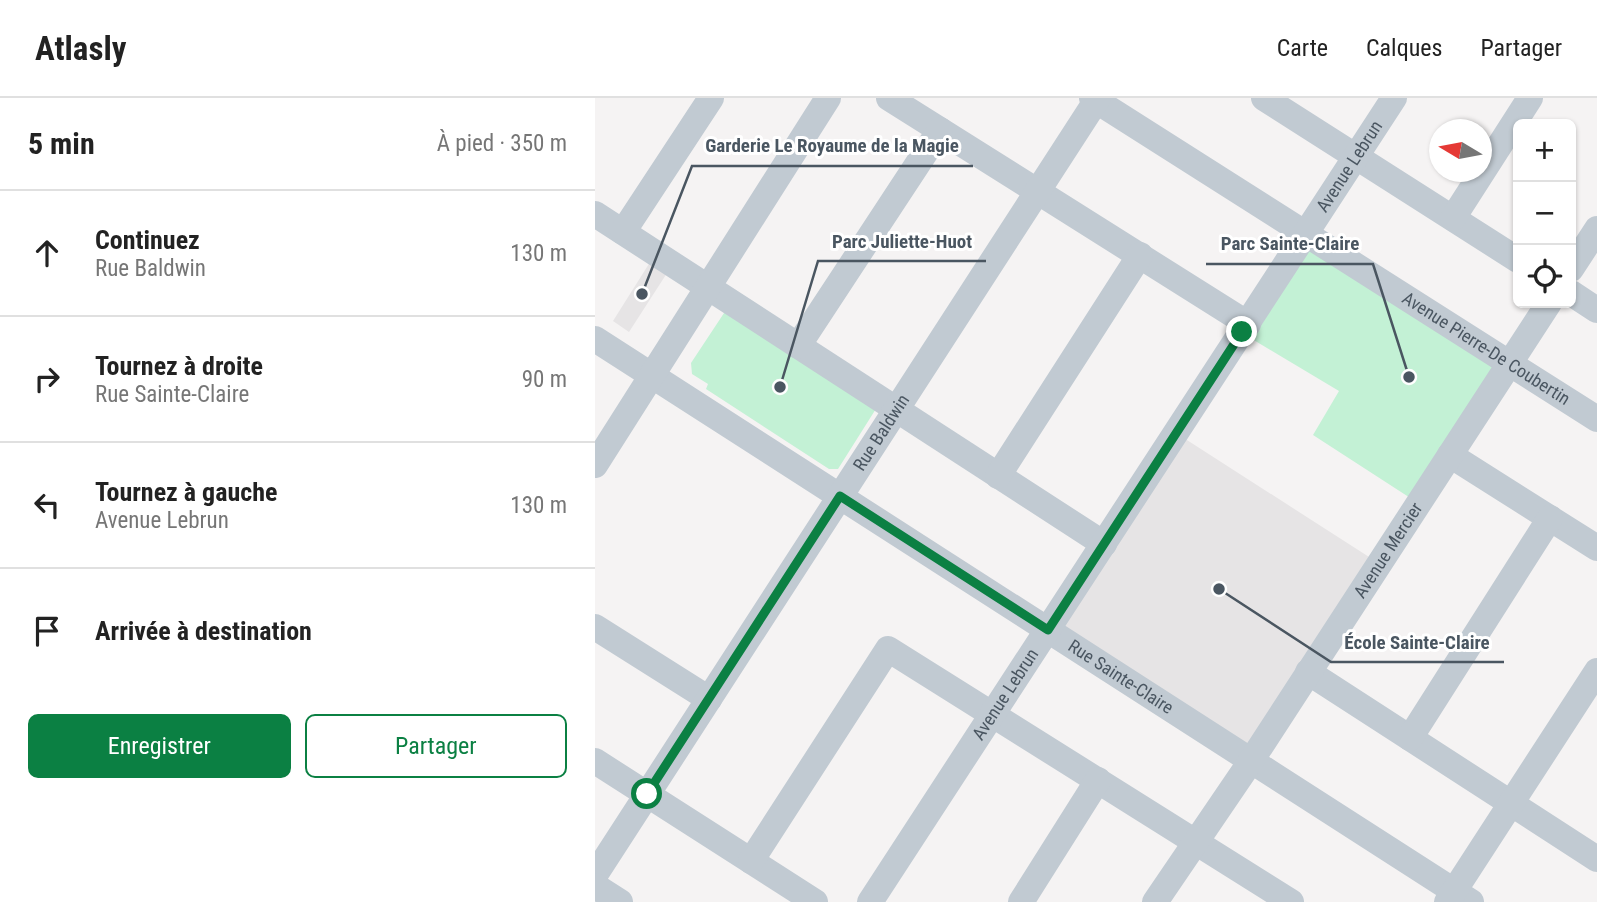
<!DOCTYPE html>
<html lang="fr">
<head>
<meta charset="utf-8">
<style>
  body { margin:0; font-family:"Roboto Condensed",sans-serif; background:#f2f2f2; color:#222 }
  .controls { position:absolute; right:21px; top:21px; display:grid; overflow:hidden; border-radius:10px; box-shadow:0 2px 5px #0004 }
  .controls button { width:63px; height:63px; display:grid; place-items:center; padding:0; border:0; border-bottom:2px solid #e0e0e0; background:#fff; color:#222; font:35px sans-serif }
  .compass { position:absolute; left:834px; top:21px; width:63px; height:63px; border-radius:50%; background:#fff; box-shadow:0 2px 5px #0004; rotate:280deg }
  .stop { position:absolute; width:21px; height:21px; margin:-16px; border:5px solid #0b8043; border-radius:50%; background:#fff }
  .stop.end { background:#0b8043; border-color:#fff; box-shadow:0 2px 7px #0008 }
  .list { margin:0; padding:0; list-style:none }
  h2 { display:flex; justify-content:space-between; align-items:center; height:91px; margin:0; padding:0 28px; font-size:30px }
  h2 small { font-size:23px; font-weight:400; color:#767676 }
  .list li { display:grid; grid-template-columns:46px 1fr auto; gap:21px; align-items:center; box-sizing:border-box; height:126px; padding:0 28px; border-top:2px solid #e0e0e0 }
  .list b { display:block; font-size:26px; white-space:nowrap }
  .list p { margin:0; font-size:23px; white-space:nowrap; color:#767676 }
  .list em { font-size:23px; font-style:normal; color:#767676 }
  .actions { display:flex; gap:14px; padding:21px 28px }
  .actions a { flex:1; padding:16px 0; border:2px solid #0b8043; border-radius:10px; text-align:center; font-size:24px; color:#0b8043 }
  .actions .main { background:#0b8043; color:#fff }
  .icon { flex:none; width:38px; height:38px; fill:none; stroke:currentColor; stroke-width:2; stroke-linecap:round; stroke-linejoin:round }
  .map { position:relative; flex:none; width:1002px; height:804px; overflow:hidden }
  header { display:flex; align-items:center; gap:42px; box-sizing:border-box; height:98px; padding:0 35px; background:#fff; border-bottom:2px solid #e0e0e0 }
  header strong { font-size:33px }
  nav { display:flex; gap:38px; margin-inline-start:auto; font-size:24px }
  main { display:flex }
  aside { flex:1; background:#fff }
  .map>svg:first-child { display:block }
  .education { fill:#e6e4e5 }
  .green { fill:#c3f1d5 }
  .lines { fill:none; stroke-linecap:round; stroke-linejoin:round }
  .minor { stroke:#c1cad2; stroke-width:26 }
  .route { stroke:#0b8043; stroke-width:9 }
  .labels { text-anchor:middle; stroke-width:6; stroke-linejoin:round; paint-order:stroke }
  .street-label { font-size:18px; fill:#4a5661; stroke:#fff }
  .leader { fill:none; stroke:#4a5661; stroke-width:2.5 }
  .callout-dot { fill:#4a5661; stroke:#fff; stroke-width:2.5 }
  .callout-label { font-size:19px; text-anchor:middle; font-weight:bold; fill:#4a5661; stroke:#fff; stroke-width:6; stroke-linejoin:round; paint-order:stroke }
</style>
</head>
<body>
<header>
<strong>Atlasly</strong>
<nav><a>Carte</a><a>Calques</a><a>Partager</a></nav>
</header>
<main>
<aside>
<h2>5 min<small>À pied · 350 m</small></h2>
<ul class="list">
<li><svg class="icon" aria-label="ahead" viewBox="0 0 24 24"><path d="M12 20V5M6 11l6-6 6 6"/></svg><div><b>Continuez</b><p>Rue Baldwin</p></div><em>130 m</em></li>
<li><svg class="icon" aria-label="right" viewBox="0 0 24 24"><path d="M7 20v-9h11M14 6l5 5-5 5"/></svg><div><b>Tournez à droite</b><p>Rue Sainte-Claire</p></div><em>90 m</em></li>
<li><svg class="icon" aria-label="left" viewBox="0 0 24 24"><path d="M17 20v-9H6M10 6l-5 5 5 5"/></svg><div><b>Tournez à gauche</b><p>Avenue Lebrun</p></div><em>130 m</em></li>
<li><svg class="icon" aria-label="arrive" viewBox="0 0 24 24"><path d="M6 21V4h12l-3 4 3 4H6"/></svg><div><b>Arrivée à destination</b></div></li>
</ul>
<div class="actions"><a class="main">Enregistrer</a><a>Partager</a></div>
</aside>
<div class="map">
<svg width="1002" height="804" viewBox="0 0 1002 804">
  <rect width="100%" height="100%" fill="#f5f3f3"/>
  <path class="education" d="M57,161L74,172L34,234L18,223Z
    M581,335L785,466L656,663L453,532Z"/>
  <path class="green" d="M711,136L915,265L823,405L718,337L744,293L647,235Z
    M133,209L284,306L243,371H234L111,291L113,286L97,276L96,265Z"/>
  <g class="lines">
    <g class="minor">
      <path d="M294,0L653,226"/>
      <path id="s1" d="M497,0L1002,321"/>
      <path d="M669,0L923,162"/>
      <path d="M0,116L509,446"/>
      <path d="M858,120L935,0"/>
      <path d="M28,134L116,0"/>
      <path d="M976,171L1002,131"/>
      <path d="M976,195L1002,212"/>
      <path id="s2" d="M0,241L876,804"/>
      <path d="M203,248L345,32"/>
      <path d="M855,357L1002,450"/>
      <path d="M0,367L233,0"/>
      <path d="M403,378L545,157"/>
      <path d="M0,529L114,601"/>
      <path d="M713,574L1002,761"/>
      <path d="M815,640L955,420"/>
      <path d="M0,663L220,804"/>
      <path d="M156,763L293,551L696,804"/>
      <path id="s3" d="M0,777L503,0"/>
      <path d="M0,788L25,804"/>
      <path id="s4" d="M275,804L799,0"/>
      <path d="M426,804L503,682"/>
      <path id="s5" d="M560,804L656,663L954,205"/>
      <path d="M852,804L1002,573"/>
    </g>
  </g>
  <g class="lines">
    <path class="route" d="M52,696L245,398L453,532L647,234"/>
  </g>
  <g class="labels">
    <g class="street-label">
      <text dy="6" stroke="none"><textPath href="#s4" startOffset="878">Avenue Lebrun</textPath></text>
      <text dy="6" stroke="none"><textPath href="#s1" startOffset="467">Avenue Pierre-De Coubertin</textPath></text>
      <text dy="6" stroke="none"><textPath href="#s3" startOffset="527">Rue Baldwin</textPath></text>
      <text dy="6" stroke="none"><textPath href="#s5" startOffset="422">Avenue Mercier</textPath></text>
      <text dy="6" stroke="none"><textPath href="#s2" startOffset="625">Rue Sainte-Claire</textPath></text>
      <text dy="6" stroke="none"><textPath href="#s4" startOffset="248">Avenue Lebrun</textPath></text>
    </g>
  </g>
  <path class="leader" d="M47 196L97 68H378M185 289L223 163H391M814 279L778 166H611M624 491L736 564H909"/>
  <g class="callout-dot">
    <circle cx="47" cy="196" r="7"/>
    <circle cx="185" cy="289" r="7"/>
    <circle cx="814" cy="279" r="7"/>
    <circle cx="624" cy="491" r="7"/>
  </g>
  <g class="callout-label">
    <text x="237" y="54">Garderie Le Royaume de la Magie</text>
    <text x="307" y="150">Parc Juliette-Huot</text>
    <text x="695" y="152">Parc Sainte-Claire</text>
    <text x="822" y="551">École Sainte-Claire</text>
  </g>
</svg>
<div class="controls">
<button>+</button>
<button>−</button>
<button><svg class="icon" aria-label="locate" viewBox="0 0 24 24"><circle cx="12" cy="12" r="6"/><path d="M12 2v4M12 18v4M2 12h4M18 12h4"/></svg></button>
</div>
<svg class="compass" viewBox="-18 -18 36 36"><path d="M0-13l5 13h-10z" fill="#e53935"/><path d="M0 13l5-13h-10z" fill="#767676"/></svg>
<div class="stop" style="left:52px;top:696px"></div>
<div class="stop end" style="left:647px;top:234px"></div>
</div>
</main>
</body>
</html>
